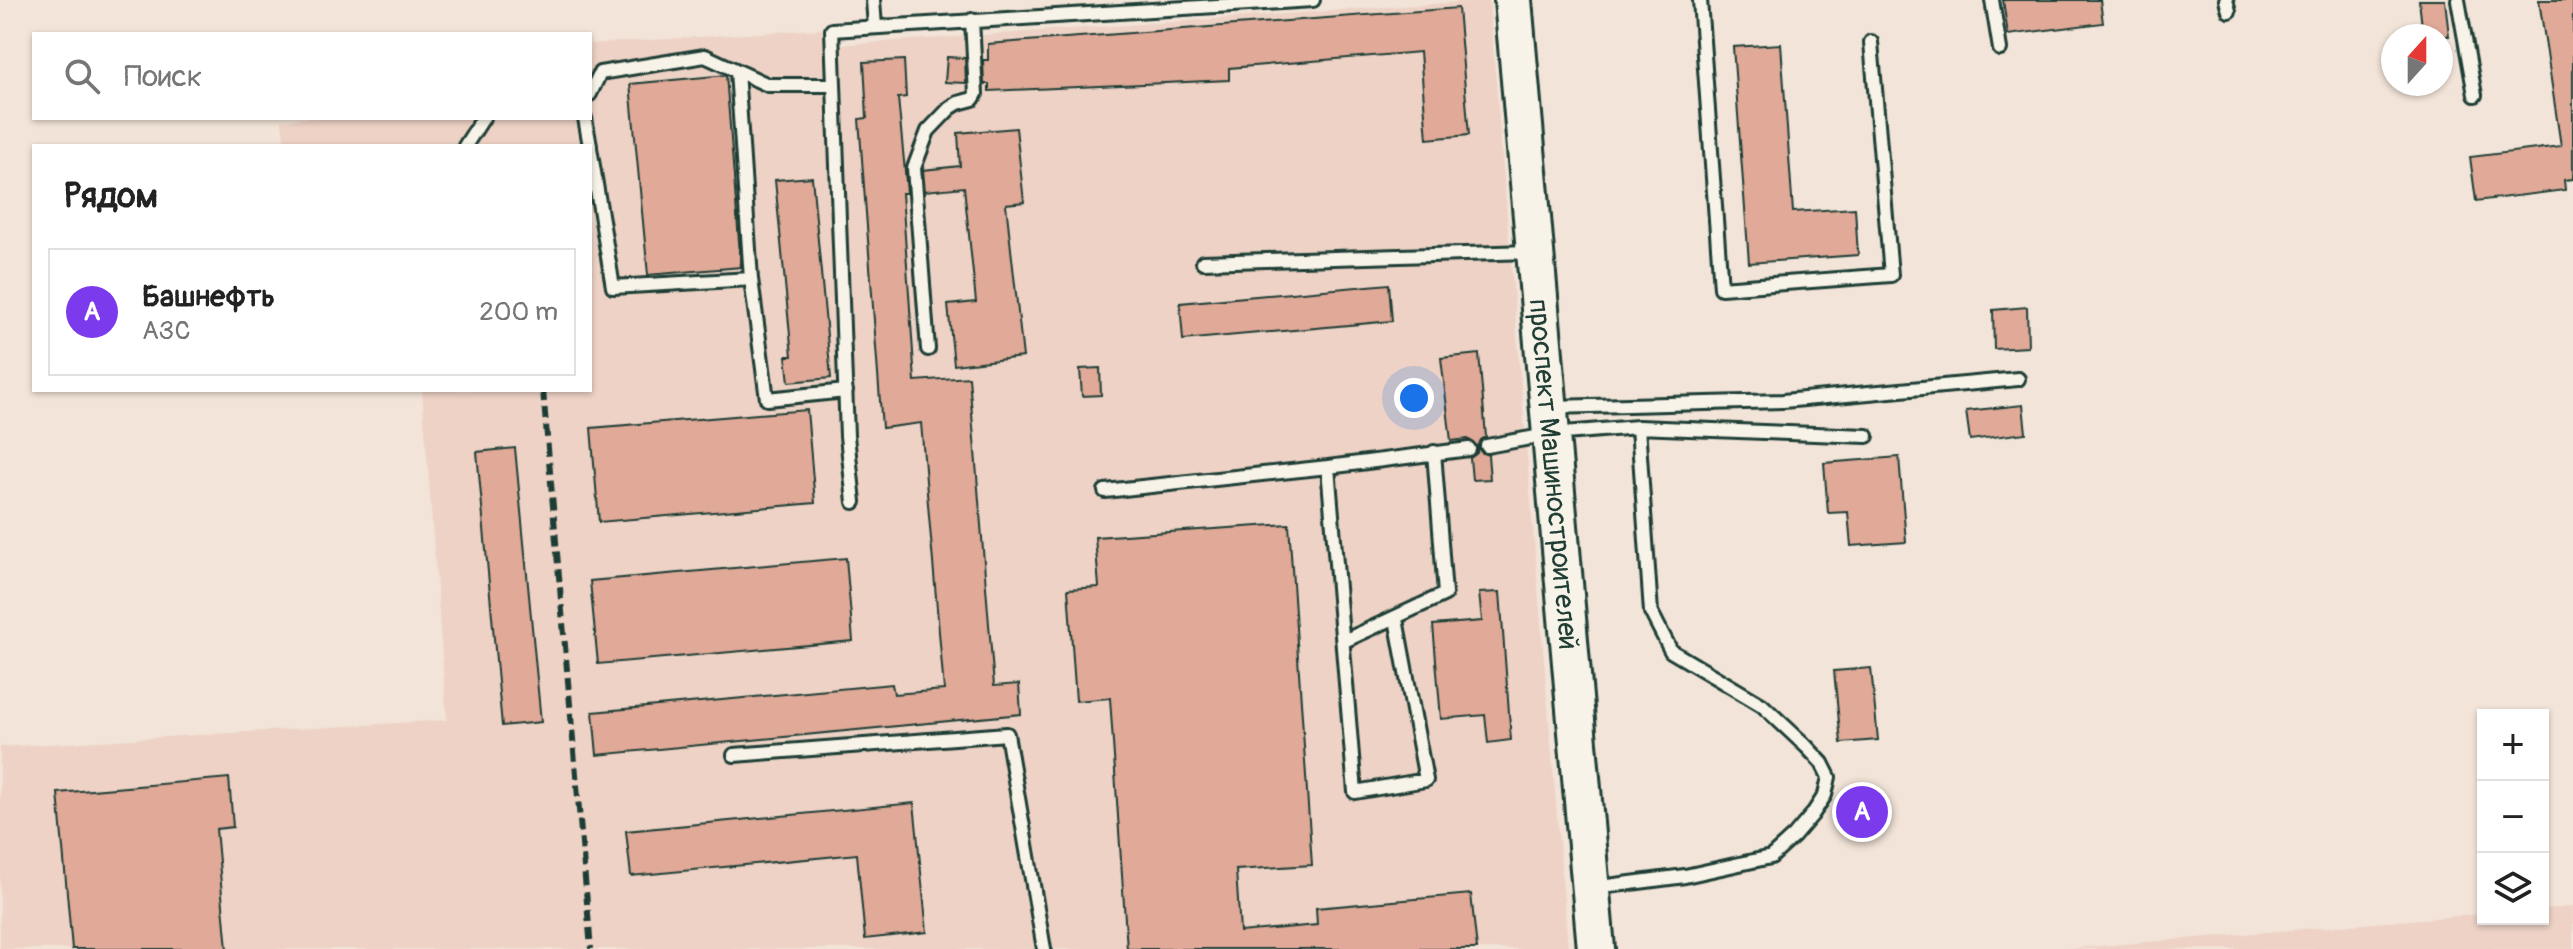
<!DOCTYPE html>
<html lang="ru">
<head>
<meta charset="utf-8">
<style>
  body { margin:0; font-family:Pangolin,sans-serif; background:#f2f2f2; color:#222 }
  .controls { position:absolute; right:24px; bottom:24px; display:grid; overflow:hidden; border-radius:0px; box-shadow:0 2px 6px #0004 }
  .controls button { width:72px; height:72px; display:grid; place-items:center; padding:0; border:0; border-bottom:2px solid #e0e0e0; background:#fff; color:#222; font:40px sans-serif }
  .compass { position:absolute; left:2381px; top:24px; width:72px; height:72px; border-radius:50%; background:#fff; box-shadow:0 2px 6px #0004; rotate:21deg }
  .you { position:absolute; left:1414px; top:398px; width:28px; height:28px; margin:-20px; border:6px solid #fff; border-radius:50%; background:#1a73e8; box-shadow:0 0 0 12px #1a73e833 }
  .badge { display:grid; place-items:center; width:52px; height:52px; border-radius:50%; background:#7c3aed; color:#fff; font-size:26px; font-weight:700 }
  .pin { position:absolute; translate:-50% -50%; border:4px solid #fff; box-shadow:0 2px 8px #0006 }
  .list { margin:0; padding:0; list-style:none }
  h2 { display:flex; justify-content:space-between; align-items:center; height:104px; margin:0; padding:0 32px; font-size:34px }
  h2 small { font-size:26px; font-weight:400; color:#767676 }
  .list li { display:grid; grid-template-columns:52px 1fr auto; gap:24px; align-items:center; box-sizing:border-box; height:128px; margin:0 16px 16px; padding:0 16px; border:2px solid #e0e0e0; border-radius:0px }
  .list b { display:block; font-size:30px; white-space:nowrap }
  .list p { margin:0; font-size:26px; white-space:nowrap; color:#767676 }
  .list em { font-size:26px; font-style:normal; color:#767676 }
  .icon { flex:none; width:44px; height:44px; fill:none; stroke:currentColor; stroke-width:2; stroke-linecap:round; stroke-linejoin:round }
  .map { position:relative; flex:none; width:2573px; height:949px; overflow:hidden }
  .search { position:absolute; background:#fff; box-shadow:0 2px 6px #0004; left:32px; top:32px; width:560px; height:88px; display:flex; align-items:center; gap:20px; box-sizing:border-box; padding:0 28px; border-radius:0px; color:#767676; font-size:30px }
  .panel { position:absolute; background:#fff; box-shadow:0 2px 6px #0004; left:32px; top:144px; width:560px; height:248px; border-radius:0px }
  .map>svg:first-child { display:block }
  .built { fill:#edd2c5 }
  .building { fill:#e0a998; stroke:#1f3d34; stroke-width:2 }
  .lines { fill:none; stroke-linecap:round; stroke-linejoin:round }
  .lane-casing { stroke:#1f3d34; stroke-width:18 }
  .primary-casing { stroke:#1f3d34; stroke-width:42 }
  .lane { stroke:#f7f3e8; stroke-width:12 }
  .primary { stroke:#f7f3e8; stroke-width:36 }
  .rail { stroke:#1f3d34; stroke-width:6; stroke-dasharray:12 6; stroke-linecap:butt }
  .labels { text-anchor:middle; stroke-width:6; stroke-linejoin:round; paint-order:stroke }
  .street-label { font-size:28px; fill:#1f3d34; stroke:#f7f3e8 }
</style>
</head>
<body>
<div class="map">
<svg width="2573" height="949" viewBox="0 0 2573 949">
  <rect width="100%" height="100%" fill="#f2e4d8"/>
  <filter id="ink" filterUnits="userSpaceOnUse"><feTurbulence type="fractalNoise" baseFrequency=".0125" numOctaves="2"/><feDisplacementMap in="SourceGraphic" scale="16" xChannelSelector="R" yChannelSelector="G"/><feConvolveMatrix kernelMatrix="1 2 1 2 8 2 1 2 1" color-interpolation-filters="sRGB"/></filter>
  <g filter="url(#ink)">
    <path class="built" d="M1489,0L1568,949H0V747L447,720L422,390H590V146H285L282,121L302,118H590V44L822,29L824,46Z
      M2573,907V949H2065L2483,914V919H2543V909Z"/>
    <path class="building" d="M2003,0H2100L2103,23L2008,35Z
      M2419,0H2445L2449,36H2423Z
      M2539,0H2573V179L2564,180L2565,190L2476,201L2470,157L2561,146Z
      M1458,8L1469,135L1427,139L1420,52L1229,68V80L989,91V84H984L983,60H988V44Z
      M1781,44L1793,212L1855,208L1858,255L1749,263L1733,47Z
      M947,57L965,58L966,83L945,82Z
      M904,60L906,97L898,98L907,193H902L915,381L969,377L994,686L1019,684L1021,714L597,755L593,712L892,684L894,694L944,690L921,423L882,428L859,119L867,118L864,62Z
      M726,75L741,267L648,275L630,84Z
      M1016,128L1024,202L1006,204L1023,357L954,365L948,305L976,302L964,187L925,191L923,170L960,166L958,133Z
      M812,177L831,378L789,382L786,356H792L775,180Z
      M1389,284L1392,321L1183,340L1180,303Z
      M2027,307L2028,347L1994,349L1993,310Z
      M1479,354L1486,437L1481,440L1478,447L1481,452L1488,455L1490,479L1472,480L1470,458L1477,453L1478,447L1468,439L1451,441L1441,358Z
      M1100,368L1101,395L1082,396L1080,369Z
      M2023,405L2026,433L1970,440L1966,411Z
      M807,410L815,503L599,522L591,428Z
      M515,448L541,722L502,726L477,452Z
      M1899,457L1906,542L1851,546L1848,512L1828,513L1824,463Z
      M1289,524L1312,865L1236,870L1240,932L1317,925L1316,908L1471,894L1477,949H1127L1110,698L1076,701L1068,589L1099,587L1095,537Z
      M846,558L853,641L598,664L590,581Z
      M1500,592L1511,740L1488,743L1485,715L1441,719L1433,625L1482,621L1479,593Z
      M1871,668L1878,740L1841,743L1834,671Z
      M229,778L233,827L216,829L227,949H72L58,793Z
      M1863,799L1864,819L1848,820L1847,800Z
      M914,803L927,932L865,939L857,854L631,876L626,831Z"/>
    <g class="lines">
      <defs>
        <path id="lane" d="M873,0L875,27
          M1700,0L1721,288L1891,275L1871,42
          M1992,0L2000,49
          M2226,0L2229,11
          M2458,0L2475,95
          M590,94L600,73L705,56L768,85H834
          M585,118L590,146
          M465,146L483,118
          M590,148L613,287L751,279L737,71
          M1203,262L1530,252
          M751,279L767,399L846,391
          M928,349L914,168L928,131L950,108L958,103L973,99L976,94L972,20
          M1552,407L1783,401L2018,379
          M1487,446L1552,434L1638,427L1867,436
          M1105,491L1328,467
          M854,502L847,436L832,30L1313,0
          M1396,619L1426,780L1355,792L1328,467L1469,449
          M1344,641L1445,594L1434,452
          M734,755L1007,734L1044,949
          M1592,888L1685,876L1771,857L1794,836L1812,815L1825,795L1829,777L1822,763L1807,747L1762,705L1671,651L1651,612L1638,427"/>
        <g id="primary">
          <path id="s1" d="M1513,0L1596,949"/>
        </g>
      </defs>
      <use href="#lane" class="lane-casing"/>
      <use href="#primary" class="primary-casing"/>
      <use href="#lane" class="lane"/>
      <use href="#primary" class="primary"/>
      <path class="rail" d="M543,390L591,949"/>
    </g>
  </g>
  <g class="labels">
    <g class="street-label">
      <text dy="10" stroke="none"><textPath href="#s1" startOffset="476">проспект Машиностроителей</textPath></text>
    </g>
  </g>
</svg>
<div class="controls">
<button>+</button>
<button>−</button>
<button><svg class="icon" aria-label="layers" viewBox="0 0 24 24"><path d="M12 4l9 5-9 5-9-5zM3 14l9 5 9-5"/></svg></button>
</div>
<svg class="compass" viewBox="-18 -18 36 36"><path d="M0-13l5 13h-10z" fill="#e53935"/><path d="M0 13l5-13h-10z" fill="#767676"/></svg>
<div class="you"></div>
<div class="pin badge" style="left:1862px;top:812px">A</div>
<div class="search"><svg class="icon" aria-label="search" viewBox="0 0 24 24"><circle cx="10" cy="10" r="6"/><path d="M15 15l6 6"/></svg>Поиск</div>
<section class="panel">
<h2>Рядом<small></small></h2>
<ul class="list">
<li><span class="badge">A</span><div><b>Башнефть</b><p>АЗС</p></div><em>200 m</em></li>
</ul>
</section>
</div>
</body>
</html>
